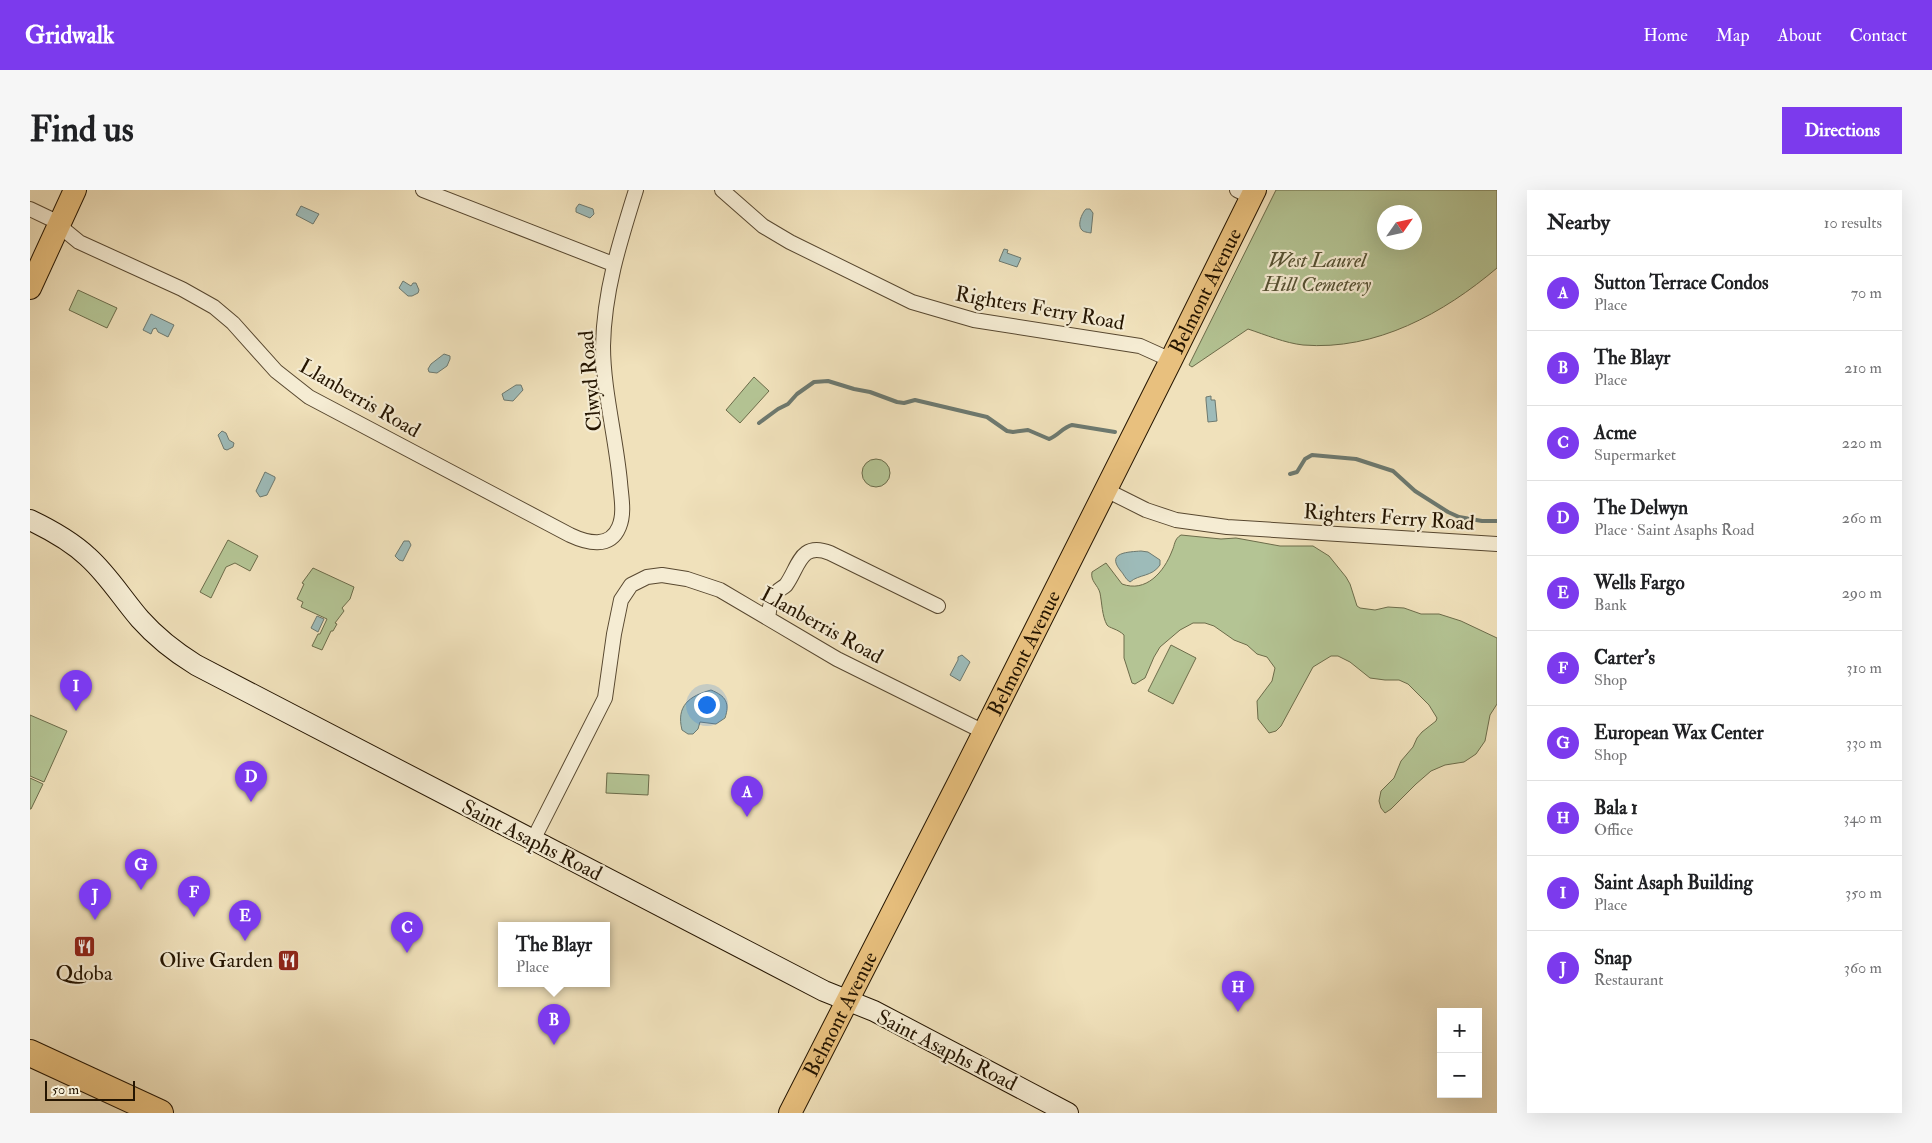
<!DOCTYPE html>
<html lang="en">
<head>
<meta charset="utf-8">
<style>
  body { margin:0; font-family:"IM FELL Double Pica",serif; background:#f6f6f6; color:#202124 }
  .controls { position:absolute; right:15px; bottom:15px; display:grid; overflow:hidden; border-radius:0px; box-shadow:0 5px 20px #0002 }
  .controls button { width:45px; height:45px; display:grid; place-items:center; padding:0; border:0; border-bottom:1px solid #e0e0e0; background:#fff; color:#202124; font:25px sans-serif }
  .compass { position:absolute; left:1347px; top:15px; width:45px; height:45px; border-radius:50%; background:#fff; box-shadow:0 5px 20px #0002; rotate:56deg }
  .scale { position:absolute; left:15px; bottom:12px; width:90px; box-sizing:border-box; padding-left:5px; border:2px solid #251501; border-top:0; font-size:14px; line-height:18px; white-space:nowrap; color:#251501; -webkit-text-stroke:4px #f5ecd3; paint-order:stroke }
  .you { position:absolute; left:676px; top:514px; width:18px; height:18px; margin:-12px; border:4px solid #fff; border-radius:50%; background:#1a73e8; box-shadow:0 0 0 8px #1a73e833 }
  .badge { display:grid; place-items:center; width:32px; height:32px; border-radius:50%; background:#7c3aed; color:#fff; font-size:16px; font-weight:700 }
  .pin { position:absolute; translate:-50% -41px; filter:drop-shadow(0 1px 2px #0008) }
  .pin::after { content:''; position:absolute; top:26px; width:18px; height:15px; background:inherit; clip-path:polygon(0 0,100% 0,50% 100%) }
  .popup { position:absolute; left:468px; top:732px; width:112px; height:65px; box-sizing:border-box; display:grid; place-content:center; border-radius:0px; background:#fff; filter:drop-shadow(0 1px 4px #0005); font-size:16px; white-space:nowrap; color:#757577 }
  .popup b { font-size:19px; color:#202124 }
  .popup::after { content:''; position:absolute; left:50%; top:100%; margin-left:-10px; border:10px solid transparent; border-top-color:#fff }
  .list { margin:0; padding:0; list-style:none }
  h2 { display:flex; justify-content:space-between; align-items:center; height:65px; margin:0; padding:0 20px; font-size:21px }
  h2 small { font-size:16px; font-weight:400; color:#757577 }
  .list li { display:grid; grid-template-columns:32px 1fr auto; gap:15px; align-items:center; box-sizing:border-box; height:75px; padding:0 20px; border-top:1px solid #e0e0e0 }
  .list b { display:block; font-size:19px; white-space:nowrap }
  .list p { margin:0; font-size:16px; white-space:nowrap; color:#757577 }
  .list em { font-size:16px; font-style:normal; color:#757577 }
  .map { position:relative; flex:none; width:1467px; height:923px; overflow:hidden; border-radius:0px }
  header { display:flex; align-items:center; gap:30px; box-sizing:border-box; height:70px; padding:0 25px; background:#7c3aed; color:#fff }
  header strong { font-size:24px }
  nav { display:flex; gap:28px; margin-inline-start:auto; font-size:18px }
  .intro { display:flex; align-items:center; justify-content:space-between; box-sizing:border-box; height:120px; padding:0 30px }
  h1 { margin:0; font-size:35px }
  .button { padding:12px 22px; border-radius:0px; background:#7c3aed; color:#fff; font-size:18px; font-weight:700 }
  main { display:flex; gap:30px; padding:0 30px }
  aside { flex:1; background:#fff; border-radius:0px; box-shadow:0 5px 20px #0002 }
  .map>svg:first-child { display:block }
  .green { fill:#b4c494; stroke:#6c6c4a; fill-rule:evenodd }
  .water { fill:#9dbbb9; stroke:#6d796f }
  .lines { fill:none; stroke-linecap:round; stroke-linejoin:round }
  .stream { stroke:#6d796f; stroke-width:4 }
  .street-casing { stroke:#584830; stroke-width:16 }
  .secondary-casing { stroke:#251501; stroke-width:22 }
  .primary-casing { stroke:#251501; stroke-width:24 }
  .highway-casing { stroke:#251501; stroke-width:28 }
  .street { stroke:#f5ecd3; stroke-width:14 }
  .secondary { stroke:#f5ecd3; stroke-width:20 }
  .primary { stroke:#e8c07e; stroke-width:22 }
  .highway { stroke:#e8c07e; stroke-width:26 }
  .labels { text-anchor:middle; stroke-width:4.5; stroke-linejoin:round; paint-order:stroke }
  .park-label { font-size:21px; font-style:italic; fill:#575234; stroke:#f5ecd3 }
  .street-label { font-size:21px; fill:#251501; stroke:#f5ecd3 }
  .poi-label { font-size:21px; fill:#251501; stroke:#f5ecd3; text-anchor:end }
</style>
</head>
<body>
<header>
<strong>Gridwalk</strong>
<nav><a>Home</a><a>Map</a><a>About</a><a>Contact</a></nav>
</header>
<div class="intro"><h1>Find us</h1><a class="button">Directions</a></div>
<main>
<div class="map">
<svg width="1467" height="923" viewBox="0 0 1467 923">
  <rect width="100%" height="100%" fill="#f0e1bb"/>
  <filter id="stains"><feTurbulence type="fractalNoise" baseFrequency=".004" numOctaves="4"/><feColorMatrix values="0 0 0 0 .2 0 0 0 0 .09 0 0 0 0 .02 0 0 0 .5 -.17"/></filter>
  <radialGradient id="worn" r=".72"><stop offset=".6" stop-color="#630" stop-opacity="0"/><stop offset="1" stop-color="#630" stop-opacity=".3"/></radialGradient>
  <path class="green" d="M1246,0H1467V78C1414,123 1346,161 1273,155C1255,153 1236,145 1218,139L1162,177L1159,175ZM1354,22H1384V52H1354Z
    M48,100L87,118L77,138L39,120Z
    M724,187L739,201L710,233L696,220Z
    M832 283a14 14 0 1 1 28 0a14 14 0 1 1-28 0Z
    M1151,345L1191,349L1206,348L1250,356H1283L1299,366L1316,387L1320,394L1327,416L1330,418L1345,420L1358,417L1374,418L1391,424H1409L1431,431L1467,448V514L1460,525L1455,551L1446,564L1434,572L1415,575L1401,581L1386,594L1361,619L1355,623L1351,618L1349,611L1351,601L1364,588L1371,571L1383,557L1387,548L1392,542L1406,531L1407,528L1399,515L1378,494L1369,490H1355L1340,488L1320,472L1308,466H1301L1283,477L1251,536L1246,541L1239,543L1228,529L1227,511L1242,491L1245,478L1237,467L1227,464L1217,455L1204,450L1184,436L1175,433H1163L1150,440L1130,457L1124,467L1115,488L1105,494L1102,493L1094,468V445C1088,439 1079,438 1077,435C1072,426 1072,413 1070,403C1068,395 1060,391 1062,382L1076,373L1092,394C1116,403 1134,382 1142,361C1145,355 1144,349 1151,345Z
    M198,350L228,366L220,381L205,373L196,377L181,408L170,402Z
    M283,378L324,397L320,409L312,418L314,421L305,433L307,434L303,441H301L292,460L282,456L288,444H290L297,429L271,417L273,412L267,409L274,394L272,393Z
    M1141,455L1166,468L1143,514L1118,501Z
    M0,525L37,541L14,592L0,586Z
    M577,583L619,585L618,605L576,603Z
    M0,588L13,594L1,619H0Z"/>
  <path class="water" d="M549,14L563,19L564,24L560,28L546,22V18Z
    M271,16L289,24L283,34L266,25Z
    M1056,19H1060L1063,23L1061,43C1061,43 1054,42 1053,41C1046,36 1052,23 1056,19Z
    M974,59L978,60L977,63L991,68L987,77L969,71Z
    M373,91L381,96L383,93H386L389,100L388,103L382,106H378L369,98Z
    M121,124L144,135L138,147L128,142L126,138L123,139L121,144L113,140Z
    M414,164L420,166V169L417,176L407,183L399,182L398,179L401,174Z
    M486,195H491L493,200L483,211L474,210L472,204Z
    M1181,206V210H1185L1187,231L1178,232L1176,210V207Z
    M192,241L196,243L199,250L204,253L203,257L197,260L194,259L188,245Z
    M235,282L245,287V289L237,305L230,307L226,301Z
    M374,351H379L381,355L373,371L369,370L365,366Z
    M1111,361L1118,362L1130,370V375C1122,387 1109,384 1100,392C1095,389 1094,384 1090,380C1076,362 1099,362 1111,361Z
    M287,426L294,429L288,442L281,438Z
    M932,465L940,472L930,491L920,485L928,470V467Z
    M681,500C696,506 700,513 695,528L686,534L670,532L668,539L663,544H658L652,540C646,516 659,506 681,500Z"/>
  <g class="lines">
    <path class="stream" d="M729,233L748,219L758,214L767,204L784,192L798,191L824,199L840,202L867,212L874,213L885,210L957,227L977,241L983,242L998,240L1019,249C1028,246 1033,237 1042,235L1085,242
      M1260,284L1267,282L1275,269L1282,265L1326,269L1363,281L1385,301L1418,322L1429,327L1452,331H1467"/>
    <defs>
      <path id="street" d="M393,0L583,74
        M692,0L733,36L760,52L882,112L944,130L1110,156L1141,170
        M1207,0L1221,7
        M0,19L21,29L49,52L152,99L184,117L203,133L246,181L279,207L540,345C557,353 580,359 589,337C595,323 591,306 590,292C586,248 573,199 573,156C574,101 590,51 606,0
        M1076,300L1116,320L1146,330L1197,337L1467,354
        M738,428C739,419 741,409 747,402C749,399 753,398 756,395C769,377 770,351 800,363L908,416
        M503,650L575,508L584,444L591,410L601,395L617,387L632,385L657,389L690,400L807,469L954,542"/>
      <path id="secondary" d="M0,330C21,340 41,351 58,367C78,385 92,408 110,429C126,447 145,462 166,475L794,801L844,821L1038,923"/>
      <g id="primary">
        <path d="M0,98L45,0"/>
        <path id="s1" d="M760,923L929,592L1141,170L1225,0"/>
      </g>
      <path id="highway" d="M0,863L130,923"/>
    </defs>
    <use href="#street" class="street-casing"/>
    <use href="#secondary" class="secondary-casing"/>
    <use href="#primary" class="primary-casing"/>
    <use href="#highway" class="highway-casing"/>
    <use href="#street" class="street"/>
    <use href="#secondary" class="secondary"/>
    <use href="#primary" class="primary"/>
    <use href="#highway" class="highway"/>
  </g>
  <defs>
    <symbol id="restaurant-square" viewBox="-11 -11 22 22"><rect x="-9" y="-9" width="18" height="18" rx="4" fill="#8f2418" stroke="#f5ecd3"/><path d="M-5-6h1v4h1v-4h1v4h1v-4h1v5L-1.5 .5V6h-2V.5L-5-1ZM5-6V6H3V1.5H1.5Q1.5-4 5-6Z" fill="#fff"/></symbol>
  </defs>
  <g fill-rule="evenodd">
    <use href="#restaurant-square" x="42" y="744" width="25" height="25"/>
    <use href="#restaurant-square" x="246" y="758" width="25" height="25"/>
  </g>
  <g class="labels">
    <g class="park-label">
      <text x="1287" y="77">West Laurel<tspan x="1287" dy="24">Hill Cemetery</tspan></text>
    </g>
    <g class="street-label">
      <text dy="7" stroke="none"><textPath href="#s1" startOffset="921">Belmont Avenue</textPath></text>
      <text transform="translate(1010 118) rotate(10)" y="7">Righters Ferry Road</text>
      <text transform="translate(560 191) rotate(-95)" y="7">Clwyd Road</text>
      <text transform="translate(330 208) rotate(30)" y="7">Llanberris Road</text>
      <text transform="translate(1359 327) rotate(4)" y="7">Righters Ferry Road</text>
      <text transform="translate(792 435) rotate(29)" y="7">Llanberris Road</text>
      <text dy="7" stroke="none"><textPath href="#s1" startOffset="516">Belmont Avenue</textPath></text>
      <text transform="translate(502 650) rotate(27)" y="7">Saint Asaphs Road</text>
      <text dy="7" stroke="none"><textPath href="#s1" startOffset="111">Belmont Avenue</textPath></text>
      <text transform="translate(917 860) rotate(27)" y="7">Saint Asaphs Road</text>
    </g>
    <g class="poi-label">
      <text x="243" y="777">Olive Garden</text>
      <text x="54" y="790" text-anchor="middle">Qdoba</text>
    </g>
  </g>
  <rect width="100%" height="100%" filter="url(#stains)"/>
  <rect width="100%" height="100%" fill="url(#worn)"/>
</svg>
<div class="controls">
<button>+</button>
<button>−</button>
</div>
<svg class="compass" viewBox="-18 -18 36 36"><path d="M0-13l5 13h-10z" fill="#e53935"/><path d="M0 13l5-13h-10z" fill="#757577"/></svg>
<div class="scale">50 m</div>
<div class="you"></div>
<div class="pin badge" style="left:717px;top:627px">A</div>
<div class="pin badge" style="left:524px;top:855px">B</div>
<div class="popup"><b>The Blayr</b>Place</div>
<div class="pin badge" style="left:377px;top:763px">C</div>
<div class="pin badge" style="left:221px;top:612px">D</div>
<div class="pin badge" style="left:215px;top:751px">E</div>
<div class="pin badge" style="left:164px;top:727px">F</div>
<div class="pin badge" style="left:111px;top:700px">G</div>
<div class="pin badge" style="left:1208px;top:822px">H</div>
<div class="pin badge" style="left:46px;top:521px">I</div>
<div class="pin badge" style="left:65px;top:730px">J</div>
</div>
<aside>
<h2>Nearby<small>10 results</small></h2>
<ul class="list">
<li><span class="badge">A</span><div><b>Sutton Terrace Condos</b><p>Place</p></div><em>70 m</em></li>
<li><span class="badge">B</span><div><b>The Blayr</b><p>Place</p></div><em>210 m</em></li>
<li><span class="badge">C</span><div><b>Acme</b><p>Supermarket</p></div><em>220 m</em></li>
<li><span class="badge">D</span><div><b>The Delwyn</b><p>Place · Saint Asaphs Road</p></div><em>260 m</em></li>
<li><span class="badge">E</span><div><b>Wells Fargo</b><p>Bank</p></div><em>290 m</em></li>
<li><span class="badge">F</span><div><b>Carter's</b><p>Shop</p></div><em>310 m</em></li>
<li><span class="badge">G</span><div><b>European Wax Center</b><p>Shop</p></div><em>330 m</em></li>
<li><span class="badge">H</span><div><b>Bala 1</b><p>Office</p></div><em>340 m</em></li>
<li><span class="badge">I</span><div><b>Saint Asaph Building</b><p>Place</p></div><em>350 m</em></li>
<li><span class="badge">J</span><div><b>Snap</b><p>Restaurant</p></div><em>360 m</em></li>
</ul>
</aside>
</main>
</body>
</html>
